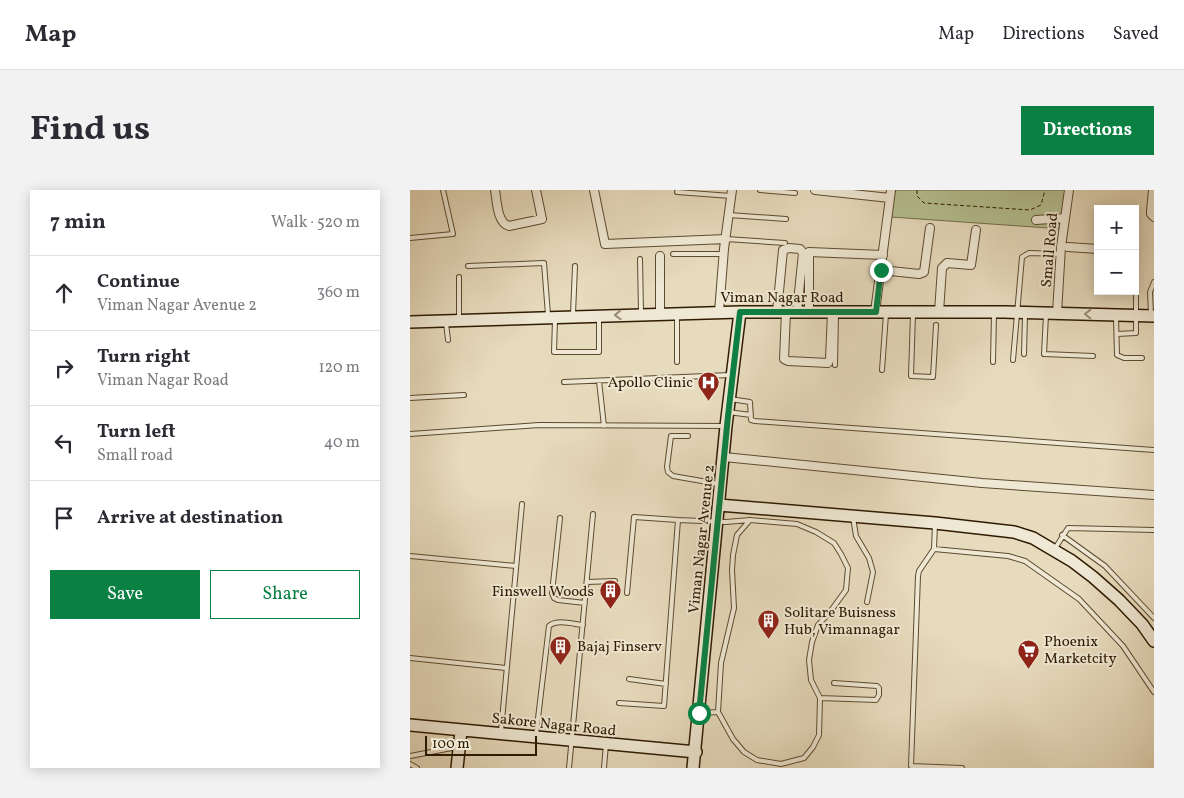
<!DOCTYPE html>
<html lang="en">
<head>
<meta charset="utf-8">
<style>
  body { margin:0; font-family:Vollkorn,serif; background:#f2f2f3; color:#2b2b33 }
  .controls { position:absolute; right:15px; top:15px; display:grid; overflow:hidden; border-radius:0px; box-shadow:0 2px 12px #0003 }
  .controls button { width:45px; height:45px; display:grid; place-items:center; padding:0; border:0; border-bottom:1px solid #e1e1e2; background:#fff; color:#2b2b33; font:25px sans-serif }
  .scale { position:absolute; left:15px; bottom:12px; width:112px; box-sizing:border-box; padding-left:5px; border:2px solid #2f1b00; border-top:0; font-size:14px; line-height:18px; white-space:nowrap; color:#2f1b00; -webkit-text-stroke:4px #efe8d4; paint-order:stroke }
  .stop { position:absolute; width:15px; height:15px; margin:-11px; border:4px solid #0b8043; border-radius:50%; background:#fff }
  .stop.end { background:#0b8043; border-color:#fff; box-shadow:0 1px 5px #0008 }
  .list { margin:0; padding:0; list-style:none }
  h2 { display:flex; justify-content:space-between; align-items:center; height:65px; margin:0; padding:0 20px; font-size:21px }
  h2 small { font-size:16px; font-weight:400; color:#7c7c81 }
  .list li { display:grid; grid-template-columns:32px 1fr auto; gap:15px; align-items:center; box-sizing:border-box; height:75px; padding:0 20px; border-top:1px solid #e1e1e2 }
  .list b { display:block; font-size:19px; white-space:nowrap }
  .list p { margin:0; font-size:16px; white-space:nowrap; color:#7c7c81 }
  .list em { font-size:16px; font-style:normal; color:#7c7c81 }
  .actions { display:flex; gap:10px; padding:15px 20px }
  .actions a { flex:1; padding:11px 0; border:1px solid #0b8043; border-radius:0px; text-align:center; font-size:18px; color:#0b8043 }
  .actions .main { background:#0b8043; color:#fff }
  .icon { flex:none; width:28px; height:28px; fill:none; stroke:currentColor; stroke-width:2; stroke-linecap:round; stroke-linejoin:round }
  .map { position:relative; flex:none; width:744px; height:578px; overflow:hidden; border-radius:0px }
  header { display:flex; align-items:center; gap:30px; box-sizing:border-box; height:70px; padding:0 25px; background:#fff; border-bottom:1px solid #e1e1e2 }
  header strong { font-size:24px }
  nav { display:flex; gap:28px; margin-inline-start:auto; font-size:18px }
  .intro { display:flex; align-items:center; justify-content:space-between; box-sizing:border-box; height:120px; padding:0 30px }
  h1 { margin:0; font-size:35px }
  .button { padding:12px 22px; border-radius:0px; background:#0b8043; color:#fff; font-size:18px; font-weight:700 }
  main { display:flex; gap:30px; padding:0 30px }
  aside { flex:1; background:#fff; border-radius:0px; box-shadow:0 2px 12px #0003 }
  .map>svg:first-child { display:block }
  .green { fill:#b5c092; stroke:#726e49 }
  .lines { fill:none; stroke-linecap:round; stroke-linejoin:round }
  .lane-casing { stroke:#5d4b2f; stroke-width:6 }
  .street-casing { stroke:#5d4b2f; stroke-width:10 }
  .secondary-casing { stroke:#2f1b00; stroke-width:14 }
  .path { stroke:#2f1b00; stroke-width:1; stroke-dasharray:4 2.5; stroke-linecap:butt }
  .lane { stroke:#efe8d4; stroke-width:4 }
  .street { stroke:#efe8d4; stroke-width:8 }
  .secondary { stroke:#efe8d4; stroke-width:11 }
  .oneway { stroke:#998c75 }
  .route { stroke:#0b8043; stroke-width:6 }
  .labels { text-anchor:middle; stroke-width:4; stroke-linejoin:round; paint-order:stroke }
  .street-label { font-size:15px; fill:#2f1b00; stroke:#efe8d4 }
  .poi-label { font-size:15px; fill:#2f1b00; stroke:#efe8d4; text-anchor:start }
</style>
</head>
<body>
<header>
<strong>Map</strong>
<nav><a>Map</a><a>Directions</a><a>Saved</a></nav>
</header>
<div class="intro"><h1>Find us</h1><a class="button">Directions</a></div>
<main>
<aside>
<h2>7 min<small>Walk · 520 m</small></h2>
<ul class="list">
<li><svg class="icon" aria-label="ahead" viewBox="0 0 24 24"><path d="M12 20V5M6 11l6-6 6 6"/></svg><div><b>Continue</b><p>Viman Nagar Avenue 2</p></div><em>360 m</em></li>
<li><svg class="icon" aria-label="right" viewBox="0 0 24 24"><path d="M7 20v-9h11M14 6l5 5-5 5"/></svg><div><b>Turn right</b><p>Viman Nagar Road</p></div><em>120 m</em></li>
<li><svg class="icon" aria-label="left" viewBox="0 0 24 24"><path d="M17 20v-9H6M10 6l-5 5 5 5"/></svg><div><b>Turn left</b><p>Small road</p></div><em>40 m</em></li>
<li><svg class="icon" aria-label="arrive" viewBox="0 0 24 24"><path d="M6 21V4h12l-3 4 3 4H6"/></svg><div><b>Arrive at destination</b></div></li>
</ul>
<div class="actions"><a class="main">Save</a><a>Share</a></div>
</aside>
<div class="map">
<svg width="744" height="578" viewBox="0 0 744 578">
  <rect width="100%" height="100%" fill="#e7dbbd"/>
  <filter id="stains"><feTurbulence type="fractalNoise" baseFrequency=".004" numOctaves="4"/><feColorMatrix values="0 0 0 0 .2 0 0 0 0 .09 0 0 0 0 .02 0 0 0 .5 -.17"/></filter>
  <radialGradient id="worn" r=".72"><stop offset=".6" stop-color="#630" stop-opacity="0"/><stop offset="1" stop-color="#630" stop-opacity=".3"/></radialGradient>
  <path class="green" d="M485,0H659L653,39L481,27Z"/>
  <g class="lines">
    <defs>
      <path id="lane" d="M350,0L385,3
        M267,2L321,6
        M319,25L376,29
        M0,48L43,44L33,0
        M316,49L375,53
        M263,64H314
        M230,69L231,122
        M58,76L134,73L138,125
        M49,87V128
        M163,124L165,76
        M503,124L501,186L523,187L526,135
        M741,124L740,102L744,92
        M636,125L634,164L683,166
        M706,127L707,165L714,168H732
        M145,130L144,162H189V129
        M36,133L38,150
        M707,144L726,143V89
        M614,164L615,125
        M603,170L612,67L619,63L650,64
        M267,172V125
        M583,172L584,124
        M425,175L426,124
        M472,180L476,124
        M189,191L194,236
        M154,192L320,185
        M0,208L54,205
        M320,209L340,212L341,230L345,231L744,260
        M318,222L341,225
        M0,244L129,235L315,236
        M278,246H261L257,277L258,282L263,286L309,294
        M443,327L446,346L459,368L463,382L457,412
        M150,328L142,403L144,408L148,410L175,413
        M525,334L524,359L509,381L508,386L501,576L552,578
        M652,345L695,376L744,428
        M524,359L598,366L615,371L669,409L713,456L744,502
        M644,360L658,338L744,340
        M0,366L106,376
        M177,392L205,391
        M217,403L224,327L268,330
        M0,468L96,478
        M219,489L256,494
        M410,508L466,510L469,505V498L467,496L424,493
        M209,513L254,516L268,330L316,332L340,330L387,334L406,342L424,353L431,364L438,378L436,400L420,422L408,435L402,452L399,470L401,490L410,508L409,545L403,557L394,568L371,574L347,570L334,562L323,549L308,522L290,523
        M308,522L311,473L324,418L322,380L323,365L327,345L340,330
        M91,541L112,314
        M126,545L139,436C147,429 163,434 173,435
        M0,566L47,557
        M0,574L7,578
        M159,578L183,324
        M194,578L196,554"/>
      <path id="street" d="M85,0C87,11 87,33 99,36L132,29L126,0
        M184,0L195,54L316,49
        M405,0L480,8
        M743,0L741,21V24L744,27
        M626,30L655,28
        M658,57L688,59
        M250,66V124
        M471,80L509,84L514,82L520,38
        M309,122L314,59L322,0
        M367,122L373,60L379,58L390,59L393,63L387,122
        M376,122L374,169L378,171L418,173L420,169L422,122
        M399,122V62L473,65
        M465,122L481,0
        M529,122L532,78L537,73L561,75L566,40
        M647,123L651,57L659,0
        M314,267L572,293L744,305"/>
      <path id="secondary" d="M0,132L330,122H594L744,126
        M309,315L525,333L604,342L623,348L662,371L683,387L709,410L732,434L744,451
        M0,535L286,562
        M47,578L51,541
        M283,578L316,236L330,122"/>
    </defs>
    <use href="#lane" class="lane-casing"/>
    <use href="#street" class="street-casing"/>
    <use href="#secondary" class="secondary-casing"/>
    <path class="path" d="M507,0V6L514,13L620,20L631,15L635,0"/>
    <use href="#lane" class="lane"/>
    <use href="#street" class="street"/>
    <use href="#secondary" class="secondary"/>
  </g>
  <defs><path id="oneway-chevron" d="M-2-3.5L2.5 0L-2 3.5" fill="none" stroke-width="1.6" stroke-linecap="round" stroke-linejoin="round" transform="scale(1.25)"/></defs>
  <g class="oneway">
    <use href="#oneway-chevron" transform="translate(678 124) rotate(-179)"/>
    <use href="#oneway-chevron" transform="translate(208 125) rotate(178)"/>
  </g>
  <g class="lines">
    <path class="route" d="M289,523L318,226L330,122H466L471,80"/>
  </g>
  <defs>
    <symbol id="hospital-pin" viewBox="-11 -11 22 30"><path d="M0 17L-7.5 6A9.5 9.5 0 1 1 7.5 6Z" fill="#8f2418" stroke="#efe8d4"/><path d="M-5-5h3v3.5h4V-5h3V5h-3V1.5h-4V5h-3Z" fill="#fff"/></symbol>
    <symbol id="building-pin" viewBox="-11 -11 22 30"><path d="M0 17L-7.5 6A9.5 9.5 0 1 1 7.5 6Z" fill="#8f2418" stroke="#efe8d4"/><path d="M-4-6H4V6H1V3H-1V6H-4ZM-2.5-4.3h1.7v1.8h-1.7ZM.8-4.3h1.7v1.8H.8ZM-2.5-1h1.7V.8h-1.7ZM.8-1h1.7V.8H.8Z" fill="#fff"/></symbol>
    <symbol id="supermarket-pin" viewBox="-11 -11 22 30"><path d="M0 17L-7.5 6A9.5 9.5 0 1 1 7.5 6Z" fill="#8f2418" stroke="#efe8d4"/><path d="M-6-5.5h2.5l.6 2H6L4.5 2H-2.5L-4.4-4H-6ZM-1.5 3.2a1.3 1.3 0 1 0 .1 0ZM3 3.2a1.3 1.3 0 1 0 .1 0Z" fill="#fff"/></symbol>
  </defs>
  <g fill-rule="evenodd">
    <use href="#hospital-pin" x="286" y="180" width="25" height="34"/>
    <use href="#building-pin" x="188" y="388" width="25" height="34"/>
    <use href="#building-pin" x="346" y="418" width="25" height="34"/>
    <use href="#building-pin" x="138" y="444" width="25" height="34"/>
    <use href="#supermarket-pin" x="606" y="448" width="25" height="34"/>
  </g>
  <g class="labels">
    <g class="street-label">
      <text transform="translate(639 60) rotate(-85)" y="5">Small Road</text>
      <text x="372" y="112">Viman Nagar Road</text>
      <text transform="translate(291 349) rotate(-84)" y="5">Viman Nagar Avenue 2</text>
      <text transform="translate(144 534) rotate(6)" y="5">Sakore Nagar Road</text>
    </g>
    <g class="poi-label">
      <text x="283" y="197" text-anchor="end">Apollo Clinic</text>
      <text x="184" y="406" text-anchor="end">Finswell Woods</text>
      <text x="374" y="427">Solitare Buisness<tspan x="374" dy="17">Hub, Vimannagar</tspan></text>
      <text x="634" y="456">Phoenix<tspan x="634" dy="17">Marketcity</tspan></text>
      <text x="167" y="461">Bajaj Finserv</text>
    </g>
  </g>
  <rect width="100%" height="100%" filter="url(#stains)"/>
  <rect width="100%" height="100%" fill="url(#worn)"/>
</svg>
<div class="controls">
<button>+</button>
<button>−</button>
</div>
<div class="scale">100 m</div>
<div class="stop" style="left:289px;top:523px"></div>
<div class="stop end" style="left:471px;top:80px"></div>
</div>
</main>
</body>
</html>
